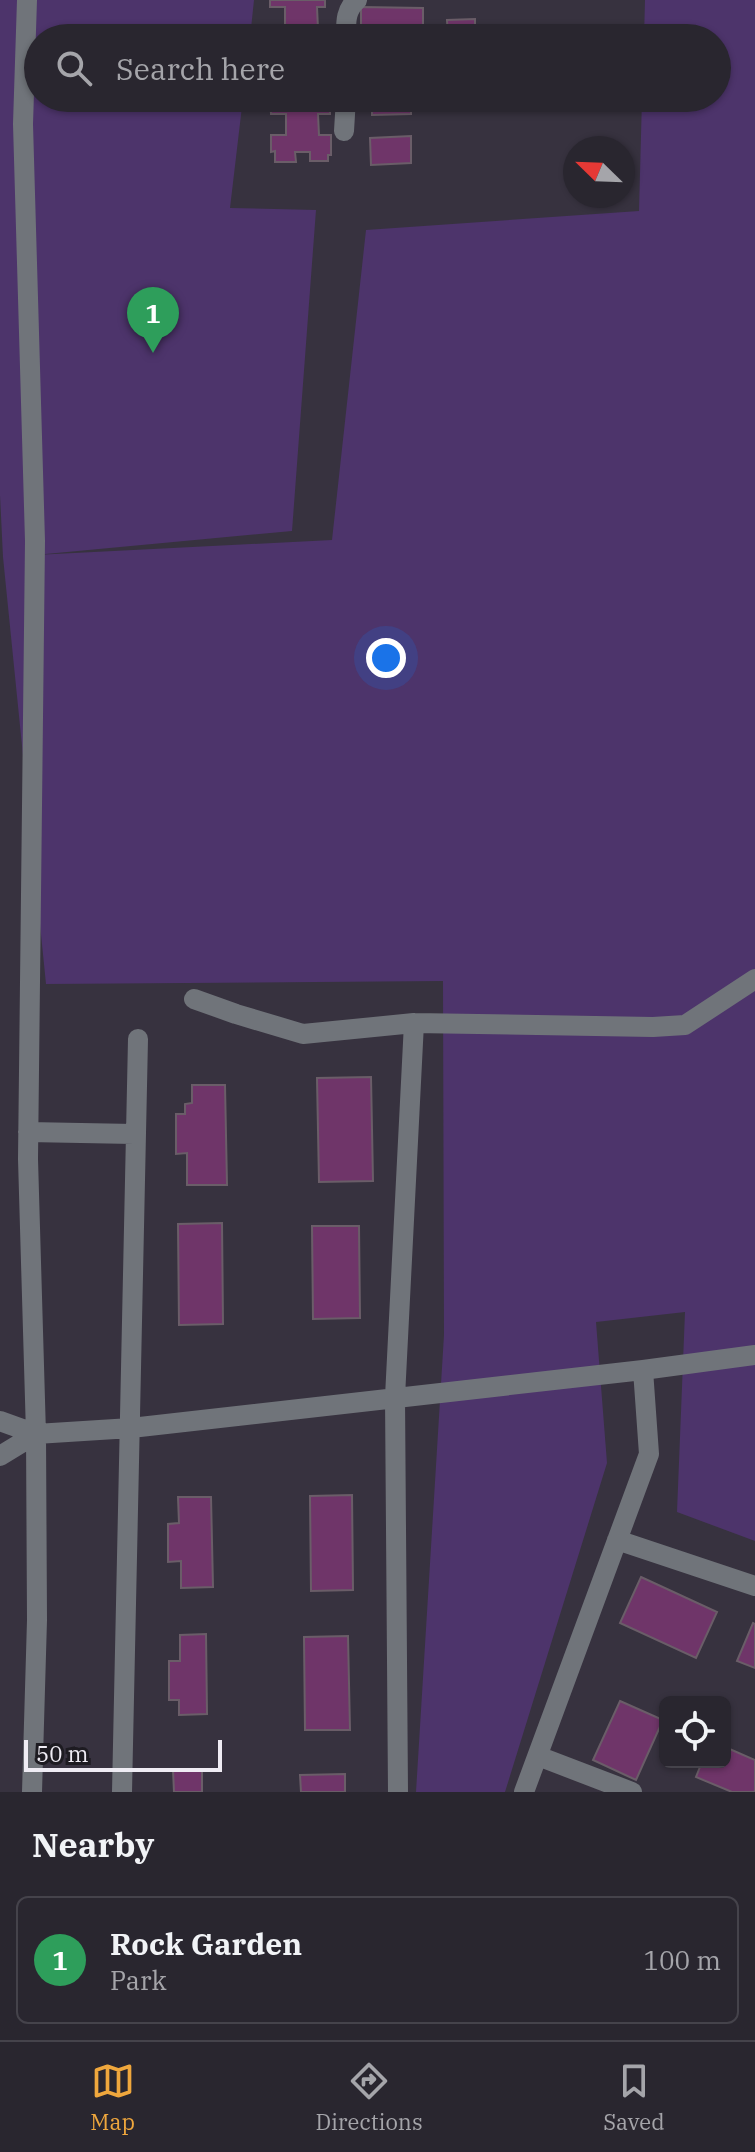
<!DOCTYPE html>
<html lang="en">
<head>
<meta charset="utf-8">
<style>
  body { margin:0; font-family:"IBM Plex Serif",serif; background:#35323b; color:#f1f3f6 }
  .controls { position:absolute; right:24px; bottom:24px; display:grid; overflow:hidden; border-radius:12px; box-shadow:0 2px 6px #0004 }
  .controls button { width:72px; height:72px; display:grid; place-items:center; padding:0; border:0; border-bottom:2px solid #45434b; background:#29262f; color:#f1f3f6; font:40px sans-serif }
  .compass { position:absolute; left:563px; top:136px; width:72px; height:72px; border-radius:50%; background:#29262f; box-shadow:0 2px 6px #0004; rotate:293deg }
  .scale { position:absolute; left:24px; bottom:20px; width:198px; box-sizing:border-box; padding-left:8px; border:4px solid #efecf4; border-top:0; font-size:22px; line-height:28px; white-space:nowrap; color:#efecf4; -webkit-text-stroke:6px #1d1b21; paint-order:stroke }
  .you { position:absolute; left:386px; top:658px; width:28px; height:28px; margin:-20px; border:6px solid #fff; border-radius:50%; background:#1a73e8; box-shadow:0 0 0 12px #1a73e833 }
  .badge { display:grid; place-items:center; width:52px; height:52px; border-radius:50%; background:#efa73d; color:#fff; font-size:26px; font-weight:700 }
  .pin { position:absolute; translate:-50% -66px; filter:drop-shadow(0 2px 4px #0008) }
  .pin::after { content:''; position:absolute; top:42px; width:28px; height:24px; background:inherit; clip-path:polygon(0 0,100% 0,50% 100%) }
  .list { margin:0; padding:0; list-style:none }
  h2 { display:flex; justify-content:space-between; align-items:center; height:104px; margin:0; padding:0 32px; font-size:34px }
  h2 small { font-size:26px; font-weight:400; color:#a5a5aa }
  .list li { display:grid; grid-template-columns:52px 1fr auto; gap:24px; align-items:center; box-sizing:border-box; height:128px; margin:0 16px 16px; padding:0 16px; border:2px solid #45434b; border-radius:12px }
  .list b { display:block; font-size:30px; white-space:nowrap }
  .list p { margin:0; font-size:26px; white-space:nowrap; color:#a5a5aa }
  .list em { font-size:26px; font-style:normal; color:#a5a5aa }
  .icon { flex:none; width:44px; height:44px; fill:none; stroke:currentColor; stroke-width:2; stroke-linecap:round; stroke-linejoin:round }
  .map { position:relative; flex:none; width:755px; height:1792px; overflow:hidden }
  .search { position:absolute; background:#29262f; box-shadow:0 2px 6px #0004; left:24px; right:24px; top:24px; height:88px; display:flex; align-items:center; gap:20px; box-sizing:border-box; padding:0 28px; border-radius:44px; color:#a5a5aa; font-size:30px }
  .sheet { height:248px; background:#29262f }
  nav { display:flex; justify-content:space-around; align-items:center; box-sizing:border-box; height:112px; border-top:2px solid #45434b; background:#29262f; font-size:22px; color:#a5a5aa }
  nav a { display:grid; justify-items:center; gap:4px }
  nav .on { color:#efa73d }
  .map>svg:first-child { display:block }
  .green { fill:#4d346b }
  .building { fill:#6f3569; stroke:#6a5d68; stroke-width:2 }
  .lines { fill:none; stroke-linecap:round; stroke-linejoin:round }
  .minor { stroke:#70747a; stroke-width:20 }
</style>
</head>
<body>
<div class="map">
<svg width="755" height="1792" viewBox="0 0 755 1792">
  <rect width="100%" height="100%" fill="#37323f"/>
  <path class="green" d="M0,0H254L250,38H38V98H243L230,208L316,210L292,531L35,555L332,540L366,230L639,211L642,98H717V38H644L645,0H755V1541L677,1512L685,1312L596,1322L607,1463L505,1792H416L444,1335L443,981L46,984L3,557L0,495Z"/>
  <path class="building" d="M270,0H325V7H317L318,29H328V38H270L269,28H285V7H270Z
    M361,7L423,8V38H361Z
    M475,19V38H448L447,20Z
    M270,98H330V114H318L319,135H331V155H328V161H310V152H295L296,162H275V151L271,152V135H286V114H271Z
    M372,98H411V114L372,115Z
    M411,136V163L371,165L370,138Z
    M371,1077L373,1181L319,1182L317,1078Z
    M192,1085H225L227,1185H187V1153L176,1154V1114H185V1104L192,1103Z
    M222,1223L223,1324L179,1325L178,1224Z
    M312,1226H359L360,1318L313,1319Z
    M352,1495L353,1590L311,1591L310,1496Z
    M178,1497H211L213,1587L181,1588V1561L168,1562V1524L179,1523Z
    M641,1577L717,1612L696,1658L620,1623Z
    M753,1623L755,1624V1668L737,1661Z
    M206,1634L207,1714L179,1715V1700H169V1661H180V1635Z
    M348,1636L350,1730H305L304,1637Z
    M620,1701L663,1720L636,1780L593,1760Z
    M725,1747L755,1760V1792H732L696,1777L702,1762H725Z
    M173,1770H202V1792H174Z
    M345,1774V1792H301L300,1775Z"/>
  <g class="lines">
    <path class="minor" d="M27,0L23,124L35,541L28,1159L36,1434L37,1620L32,1792
      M346,38C346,23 345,10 357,0
      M344,131L346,98
      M194,999L236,1014L303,1034L414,1023L653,1027L685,1025L755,979
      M28,1132L134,1134
      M0,1421L36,1434L131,1428L643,1370L755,1355
      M0,1456L36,1434
      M617,1540L755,1586
      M538,1756L632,1792
      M122,1792L138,1039
      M398,1792L395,1397L414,1023
      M524,1792L649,1454L643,1370"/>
  </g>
</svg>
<div class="controls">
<button><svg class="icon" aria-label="locate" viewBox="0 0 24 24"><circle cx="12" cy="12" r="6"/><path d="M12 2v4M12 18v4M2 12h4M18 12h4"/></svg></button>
</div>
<svg class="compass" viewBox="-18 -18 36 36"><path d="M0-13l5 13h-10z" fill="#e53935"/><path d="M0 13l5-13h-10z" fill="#a5a5aa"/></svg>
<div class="scale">50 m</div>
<div class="you"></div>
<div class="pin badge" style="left:153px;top:353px;background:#2e9e5b">1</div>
<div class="search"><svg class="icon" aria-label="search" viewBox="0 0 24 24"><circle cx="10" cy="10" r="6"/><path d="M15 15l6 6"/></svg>Search here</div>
</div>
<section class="sheet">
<h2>Nearby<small></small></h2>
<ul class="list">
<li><span class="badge" style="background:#2e9e5b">1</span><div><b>Rock Garden</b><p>Park</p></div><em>100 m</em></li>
</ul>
</section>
<nav>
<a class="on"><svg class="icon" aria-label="map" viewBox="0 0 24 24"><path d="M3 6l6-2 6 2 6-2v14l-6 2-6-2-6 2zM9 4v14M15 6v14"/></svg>Map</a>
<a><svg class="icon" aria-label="directions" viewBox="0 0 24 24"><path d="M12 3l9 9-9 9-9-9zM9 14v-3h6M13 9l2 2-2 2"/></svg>Directions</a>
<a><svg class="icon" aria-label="saved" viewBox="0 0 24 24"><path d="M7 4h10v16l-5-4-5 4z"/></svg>Saved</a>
</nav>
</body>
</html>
